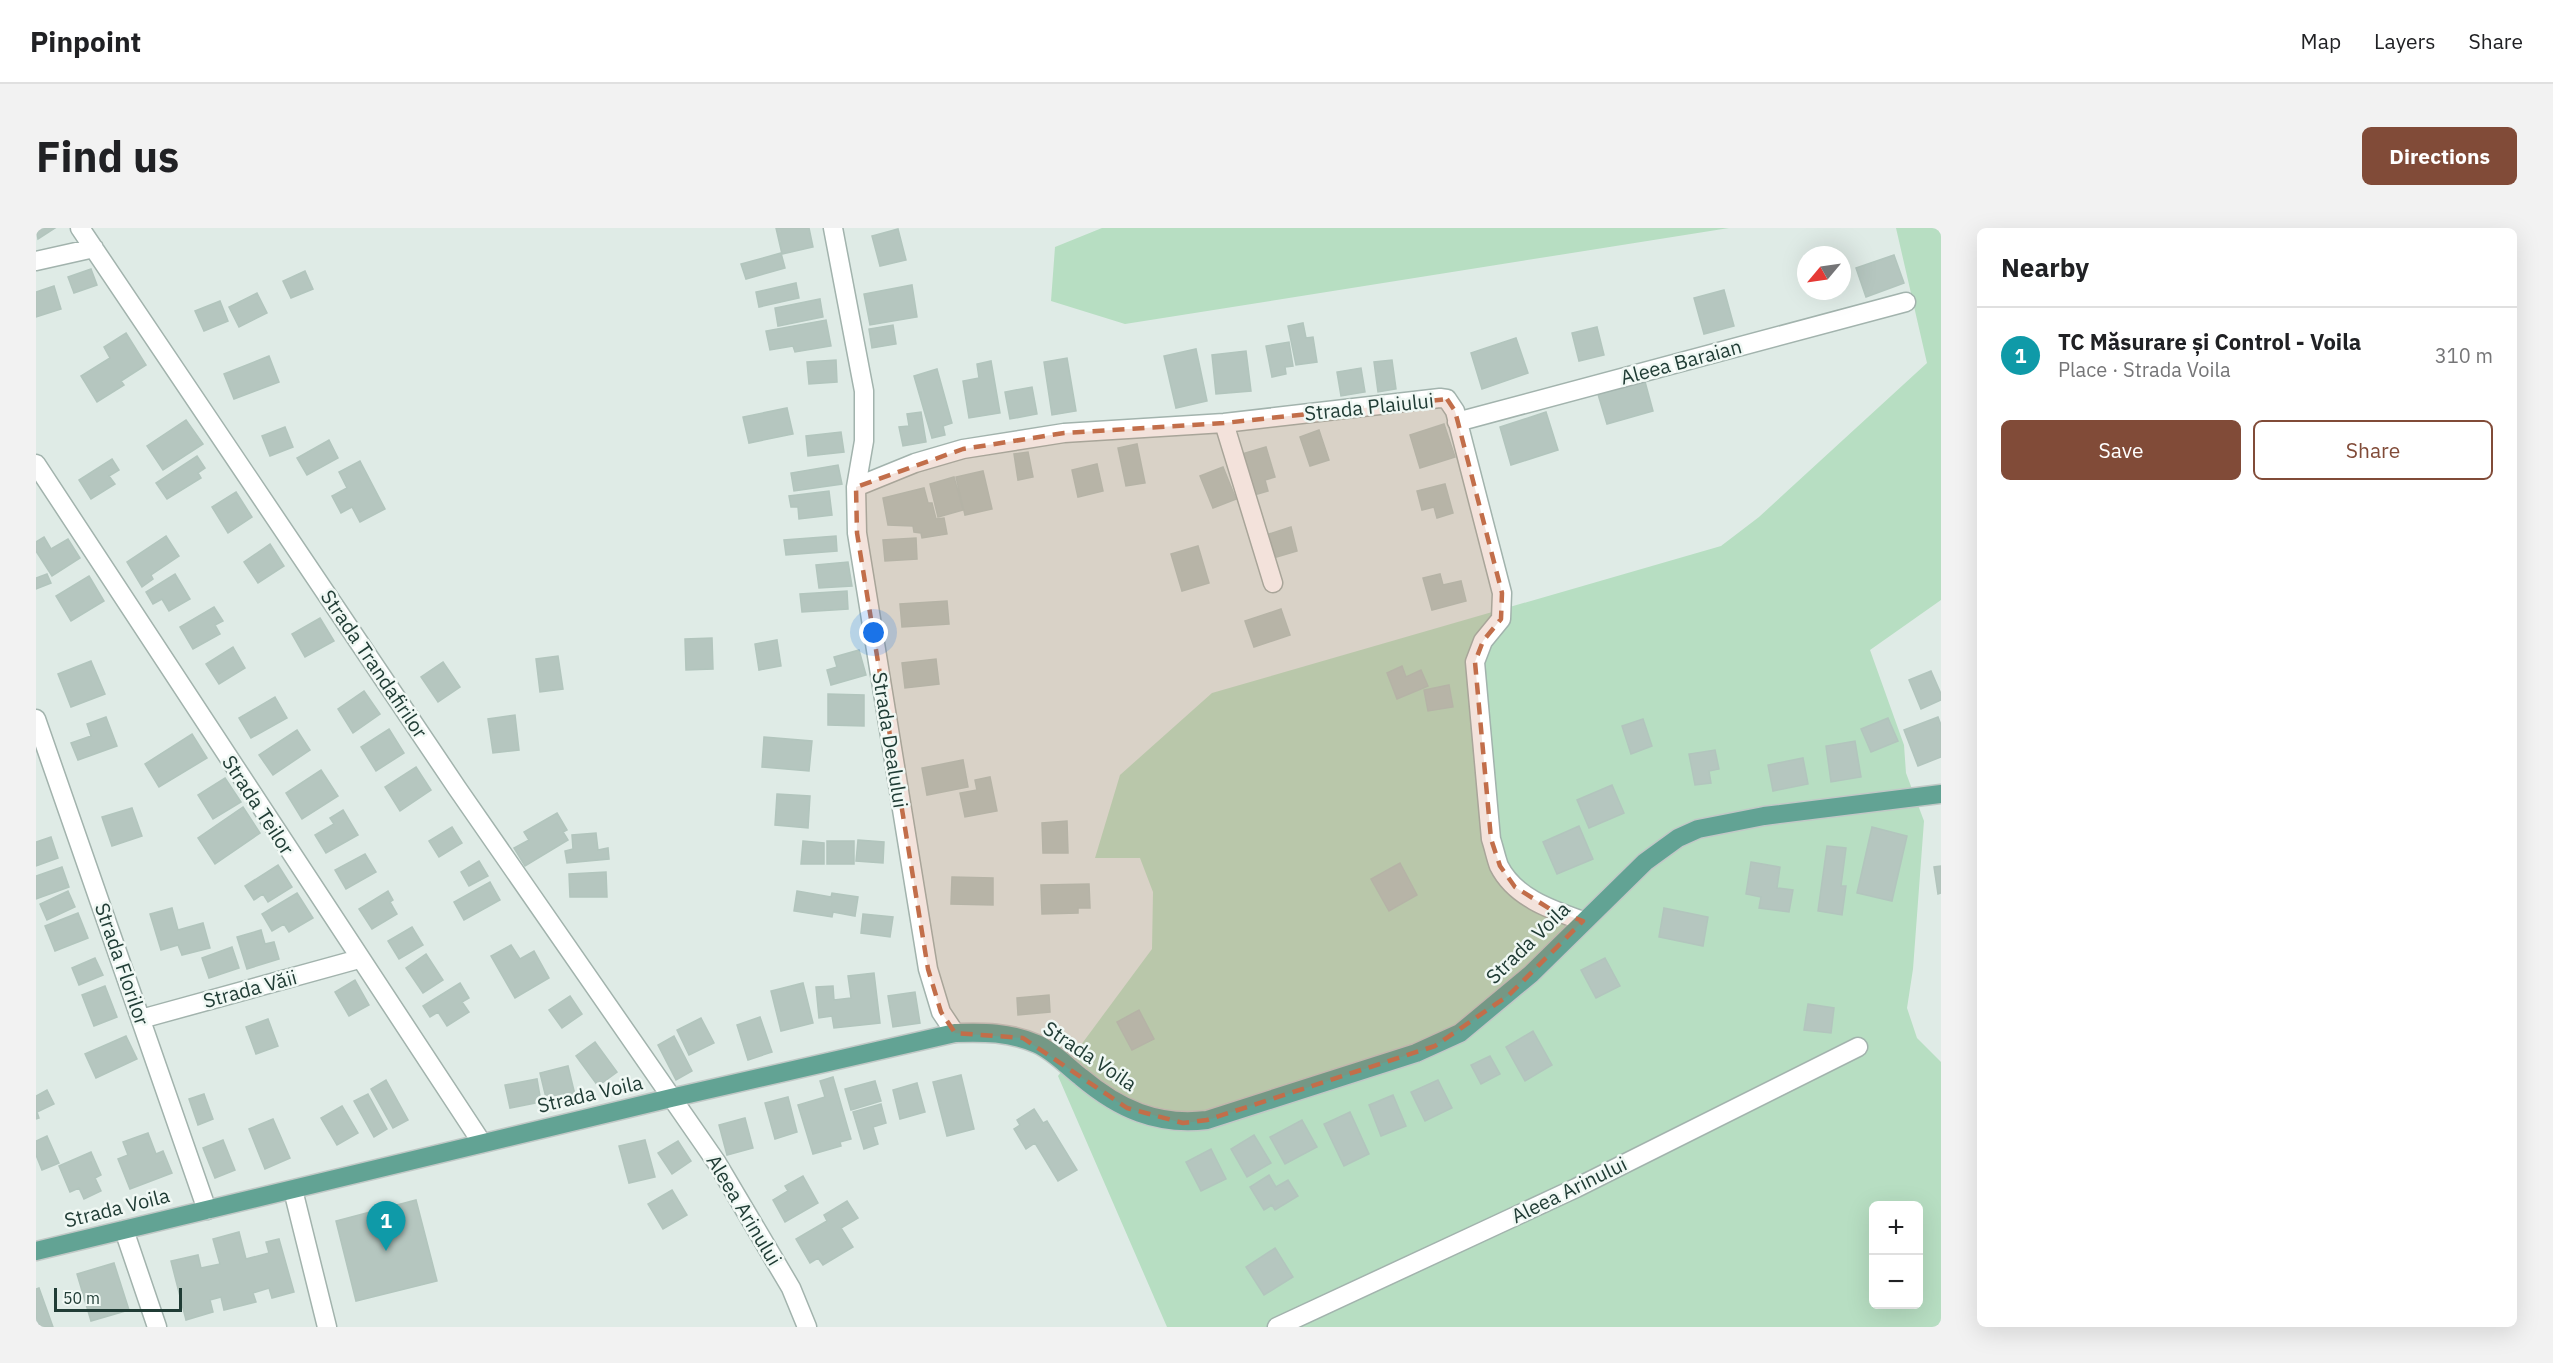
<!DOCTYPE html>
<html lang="en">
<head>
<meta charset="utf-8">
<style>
  body { margin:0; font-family:"IBM Plex Sans",sans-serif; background:#f2f2f2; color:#202124 }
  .controls { position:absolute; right:18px; bottom:18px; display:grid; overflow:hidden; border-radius:9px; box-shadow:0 6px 24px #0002 }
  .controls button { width:54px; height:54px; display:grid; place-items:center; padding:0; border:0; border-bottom:2px solid #e0e0e0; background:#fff; color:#202124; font:30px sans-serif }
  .compass { position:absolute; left:1761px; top:18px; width:54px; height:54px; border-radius:50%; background:#fff; box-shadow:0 6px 24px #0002; rotate:241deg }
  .scale { position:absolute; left:18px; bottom:15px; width:128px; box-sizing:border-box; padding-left:6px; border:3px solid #203c35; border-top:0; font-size:16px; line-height:21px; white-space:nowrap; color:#203c35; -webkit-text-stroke:4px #f0f8f4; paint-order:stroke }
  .you { position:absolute; left:838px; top:405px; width:21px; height:21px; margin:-15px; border:4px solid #fff; border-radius:50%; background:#1a73e8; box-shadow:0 0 0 9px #1a73e833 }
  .badge { display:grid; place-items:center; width:39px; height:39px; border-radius:50%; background:#814b38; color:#fff; font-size:20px; font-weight:700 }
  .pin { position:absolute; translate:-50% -50px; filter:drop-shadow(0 2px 3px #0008) }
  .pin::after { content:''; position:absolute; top:32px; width:21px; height:18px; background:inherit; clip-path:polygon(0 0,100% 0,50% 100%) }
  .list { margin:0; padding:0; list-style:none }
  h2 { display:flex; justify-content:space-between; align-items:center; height:78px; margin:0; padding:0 24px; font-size:26px }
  h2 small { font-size:20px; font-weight:400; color:#757577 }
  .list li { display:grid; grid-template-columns:39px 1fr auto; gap:18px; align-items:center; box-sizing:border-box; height:96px; padding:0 24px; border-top:2px solid #e0e0e0 }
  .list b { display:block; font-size:22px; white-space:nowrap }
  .list p { margin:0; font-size:20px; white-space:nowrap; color:#757577 }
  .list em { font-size:20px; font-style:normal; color:#757577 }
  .actions { display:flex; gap:12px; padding:18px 24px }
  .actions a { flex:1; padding:14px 0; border:2px solid #814b38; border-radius:9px; text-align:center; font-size:21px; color:#814b38 }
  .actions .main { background:#814b38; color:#fff }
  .map { position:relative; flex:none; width:1905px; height:1099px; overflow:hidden; border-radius:9px }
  header { display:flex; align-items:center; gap:36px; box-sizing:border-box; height:84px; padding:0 30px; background:#fff; border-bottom:2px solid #e0e0e0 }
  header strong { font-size:28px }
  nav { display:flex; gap:33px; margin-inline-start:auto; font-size:21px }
  .intro { display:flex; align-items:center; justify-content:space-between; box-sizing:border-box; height:144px; padding:0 36px }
  h1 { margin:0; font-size:42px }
  .button { padding:15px 27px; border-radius:9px; background:#814b38; color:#fff; font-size:21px; font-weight:700 }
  main { display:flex; gap:36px; padding:0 36px }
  aside { flex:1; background:#fff; border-radius:9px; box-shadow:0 6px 24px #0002 }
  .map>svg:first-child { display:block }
  .green { fill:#b7dec2; fill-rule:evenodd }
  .building { fill:#b5c6bf; stroke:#b2c5bd; stroke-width:1.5 }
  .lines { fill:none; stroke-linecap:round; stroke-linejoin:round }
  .minor-casing { stroke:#a2b3ad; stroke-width:21 }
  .major-casing { stroke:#c1c8c6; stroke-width:21 }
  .minor { stroke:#fff; stroke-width:18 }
  .major { stroke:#62a394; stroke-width:18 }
  .marked { fill:#c26e4a; fill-opacity:0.2; stroke:#c26e4a; stroke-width:4.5; stroke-dasharray:12 8; stroke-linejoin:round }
  .labels { text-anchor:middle; stroke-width:5; stroke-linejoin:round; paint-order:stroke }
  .street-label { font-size:20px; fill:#203c35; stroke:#f0f8f4 }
</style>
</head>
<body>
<header>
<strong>Pinpoint</strong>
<nav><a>Map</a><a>Layers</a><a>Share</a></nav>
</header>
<div class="intro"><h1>Find us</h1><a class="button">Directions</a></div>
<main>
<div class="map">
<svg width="1905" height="1099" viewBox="0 0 1905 1099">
  <rect width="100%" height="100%" fill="#dfebe6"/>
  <path class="green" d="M1066,0H1693L1089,96L1015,73L1019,19Z
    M1860,0H1905V372L1834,422L1868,517L1870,545L1888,593L1877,741L1871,780L1881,810L1905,834V1099H1131L1022,848L1116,721L1117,664L1104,630H1059L1084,547L1176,465L1685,318L1723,289L1891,135ZM1838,978H1882V1076H1838Z"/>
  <path class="building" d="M0,0H19L2,11Z
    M740,0H773L777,19L746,26Z
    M862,1L870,32L844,38L836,8Z
    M745,25L749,40L710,51L705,36Z
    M1858,27L1868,55L1830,69L1820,40Z
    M55,41L61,57L38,65L32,49Z
    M269,43L277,61L255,70L247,53Z
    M760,55L763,70L723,79L720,64Z
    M876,57L881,89L834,97L828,66Z
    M18,58L25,81L0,89V64Z
    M1688,62L1698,98L1668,106L1658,70Z
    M221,65L231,85L203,99L193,79Z
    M784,71L787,89L742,98L739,80Z
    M184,73L192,93L168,103L159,83Z
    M790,92L795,118L759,124L757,118L734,122L730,103Z
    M1267,95L1270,110L1277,109L1281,134L1260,137L1252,98Z
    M857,97L860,116L836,120L833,101Z
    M1561,99L1568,127L1543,133L1536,105Z
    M90,105L110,137L85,153L88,157L61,174L45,148L74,130L68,119Z
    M1480,110L1492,145L1446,161L1435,125Z
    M1253,114L1257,138L1249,139L1250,146L1236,149L1230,118Z
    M1160,121L1171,173L1140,180L1128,128Z
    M1210,123L1215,163L1180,166L1176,127Z
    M233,128L243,154L198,171L188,146Z
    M1031,130L1040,183L1016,187L1008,134Z
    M800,132L801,154L773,156L771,134Z
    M1356,132L1360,161L1342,164L1338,134Z
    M955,133L964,185L933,190L927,153L943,150L941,136Z
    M1325,140L1329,164L1305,168L1301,144Z
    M901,141L916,195L907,198L909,207L896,210L878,148Z
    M1608,150L1617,183L1571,196L1561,163Z
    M996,159L1001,186L974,191L969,164Z
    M751,180L757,206L713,215L707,189Z
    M885,184L890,214L867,218L863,199L873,198L871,186Z
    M1510,184L1522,222L1475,237L1464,199Z
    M150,192L167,216L127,242L111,218Z
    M1408,196L1419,229L1384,240L1374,207Z
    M249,199L257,219L234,228L226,208Z
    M1283,202L1293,232L1274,238L1264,209Z
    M805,204L808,224L772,228L770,208Z
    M293,212L302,230L271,247L261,230Z
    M1101,216L1109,255L1090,258L1082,220Z
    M1230,219L1239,249L1229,252L1232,263L1218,267L1206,226Z
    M992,224L997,249L982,252L978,226Z
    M161,228L169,240L162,245L165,250L131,271L120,255Z
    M76,231L83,242L73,248L79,256L55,271L43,252Z
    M324,233L349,281L324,294L316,279L305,285L296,268L311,260L303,244Z
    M1061,236L1067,263L1042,269L1036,242Z
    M802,237L806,256L758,263L755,245Z
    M1187,239L1200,271L1177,280L1164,248Z
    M947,243L956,281L929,287L920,249Z
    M918,249L927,282L902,289L894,256Z
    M1409,256L1417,285L1401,290L1398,279L1386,282L1381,263Z
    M888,260L892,275H896L900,291L908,290L911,306L886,310L885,305L878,304L877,298L852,297L847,270Z
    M793,263L796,287L763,291L762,279H755L753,268Z
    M200,264L216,289L192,305L176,279Z
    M1255,299L1261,323L1237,330L1230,307Z
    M130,308L143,328L115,347L117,351L106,359L91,334Z
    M800,308L801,323L750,327L748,312Z
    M8,309L15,321L32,311L44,330L16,348L0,323V314Z
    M880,310L881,331L849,333L847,312Z
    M234,316L248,338L222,355L208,334Z
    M1162,318L1173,355L1146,363L1135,326Z
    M812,334L816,358L783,360L780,337Z
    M11,346L15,355L0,361V350Z
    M139,346L154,371L133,383L126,371L117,376L110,364Z
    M1404,346L1407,357L1425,353L1430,373L1396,382L1387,350Z
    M53,348L68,373L35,393L20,368Z
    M811,363L812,381L766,384L764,366Z
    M911,373L913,396L866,399L864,376Z
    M178,379L187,393L179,397L184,406L157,421L144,399Z
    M1245,381L1254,407L1218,419L1209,393Z
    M284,390L298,413L269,429L256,406Z
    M676,410L677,441L650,442L649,411Z
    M741,412L745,438L723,442L719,416Z
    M197,419L209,440L183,456L170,436Z
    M823,422L830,447L795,457L791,442L801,439L798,429Z
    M522,428L527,461L504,464L500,431Z
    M900,431L903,456L869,460L866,435Z
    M55,433L69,466L35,479L22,446Z
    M407,434L424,459L402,474L385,449Z
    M1366,438L1370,449L1385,442L1392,458L1361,471L1351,445Z
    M1895,443L1905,466V472L1885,481L1873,452Z
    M1413,457L1417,479L1392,483L1388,462Z
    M328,463L344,486L317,505L302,481Z
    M792,466L828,467V498L792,497Z
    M239,469L251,490L215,510L203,490Z
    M479,487L483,522L457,525L452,491Z
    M70,489L81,518L42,532L35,515L55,508L51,496Z
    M1902,489L1905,497V529L1882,538L1868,502Z
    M1852,490L1862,513L1835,524L1825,501Z
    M1607,491L1616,518L1595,526L1586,498Z
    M353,501L368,525L340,543L325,519Z
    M261,502L274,522L237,547L223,527Z
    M156,506L171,530L123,559L109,536Z
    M728,509L776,513L773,543L726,539Z
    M1819,513L1825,549L1795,554L1790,518Z
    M1679,522L1683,541L1673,543L1675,555L1659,557L1653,526Z
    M1767,530L1772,556L1737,563L1732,537Z
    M927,532L932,559L891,567L886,540Z
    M380,539L395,562L364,583L349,559Z
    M285,542L302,568L266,591L250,565Z
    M954,549L961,583L929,589L924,565L941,562L939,552Z
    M189,550L205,574L177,591L162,567Z
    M1576,557L1588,585L1553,600L1541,572Z
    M741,566L774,568L772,600L739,597Z
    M207,579L224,605L179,636L162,610Z
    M96,580L106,608L76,618L66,589Z
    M307,582L322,607L290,625L279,607L298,596L294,590Z
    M521,585L531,602L527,604L532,612L489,638L478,620L493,612L488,604Z
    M1031,593L1032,625H1007L1006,595Z
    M1543,598L1557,631L1521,646L1507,614Z
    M416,599L426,615L403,629L393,613Z
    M1836,599L1871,608L1856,673L1821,665Z
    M560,605L562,622L572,620L573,631L531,635L529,623L537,621L536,607Z
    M15,609L22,630L0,638V614Z
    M822,612L848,614L847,635L820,633Z
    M767,613L788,615V636H765Z
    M791,613H818V636H791Z
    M1791,618L1810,620L1805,658H1810L1806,687L1782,683Z
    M329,626L340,644L310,661L299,642Z
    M443,633L452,648L433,658L425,644Z
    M1715,634L1744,639L1741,660L1757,662L1753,684L1723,680L1725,669L1710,666Z
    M1364,635L1381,667L1353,683L1335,651Z
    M242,637L256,659L232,674L227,666L218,672L209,658Z
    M1905,638V665L1902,666L1898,639Z
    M26,639L33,659L0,671V648Z
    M570,644L571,669H534L533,646Z
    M916,649L957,650V677L915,676Z
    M454,654L464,672L428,692L418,674Z
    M1053,656L1054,680H1042V685L1006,686L1005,657Z
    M32,663L39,679L11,692L4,676Z
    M352,663L357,672L354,674L361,686L336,701L323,681Z
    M761,663L795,669L796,665L822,669L819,688L797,684L796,689L758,683Z
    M261,665L277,690L253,704L248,696L236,703L226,686Z
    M136,680L142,702L167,695L174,720L146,727L142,717L125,722L114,686Z
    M1628,680L1672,689L1667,718L1623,709Z
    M42,685L52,710L19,723L9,698Z
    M827,686L857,689L854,709L825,705Z
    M376,699L387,717L363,731L352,713Z
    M225,702L229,716L238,714L243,731L211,741L201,709Z
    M475,717L484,731L498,723L513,750L479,770L455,728Z
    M196,719L203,740L173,750L166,730Z
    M390,726L407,752L387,765L370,740Z
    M59,730L67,747L43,757L36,740Z
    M1569,730L1584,758L1560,770L1545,742Z
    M838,745L844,795L798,800L796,788L783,790L780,759L797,758L798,772L815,770L812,748Z
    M319,752L333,777L313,788L299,764Z
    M424,755L433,770L426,774L433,784L411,798L402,784L394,789L387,778Z
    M767,755L777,795L745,803L735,763Z
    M69,758L81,789L58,798L46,767Z
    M879,764L884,795L857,799L852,768Z
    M1013,767L1014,784L982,787L981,770Z
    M534,768L546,786L526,800L513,782Z
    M1772,776L1798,780L1795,805L1768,802Z
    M1103,782L1118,811L1096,822L1081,794Z
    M724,789L736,824L712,832L701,797Z
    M665,790L678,815L653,827L641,802Z
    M232,791L242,818L220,826L210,799Z
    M1497,803L1516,837L1489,853L1470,819Z
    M90,808L101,831L60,850L49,826Z
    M638,808L656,843L640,852L622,817Z
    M559,814L581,844L562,858L540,828Z
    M1454,828L1464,846L1445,856L1435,837Z
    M532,838L540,871L512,878L504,845Z
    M925,847L938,901L911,908L897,854Z
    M797,849L815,911L804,914L805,918L777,926L762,877L789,869L784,853Z
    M501,851L505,874L474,880L469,857Z
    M350,852L372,892L357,900L335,861Z
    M1402,852L1416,880L1389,893L1375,864Z
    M839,853L845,873L815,882L809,861Z
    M881,855L889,884L864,891L857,862Z
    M11,862L18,876L1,884L3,890L0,891V868Z
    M168,866L177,891L162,897L153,871Z
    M332,866L351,901L338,909L318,873Z
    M1357,867L1370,898L1345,908L1333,877Z
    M752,869L761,904L739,911L729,875Z
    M845,876L850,895L837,899L842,916L828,921L817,884Z
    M306,878L322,905L301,917L285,890Z
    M998,881L1007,895L1011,893L1041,942L1022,953L999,915L990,921L978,901L984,897L981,892Z
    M1314,884L1333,926L1308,938L1288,896Z
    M709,890L717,920L691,927L683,897Z
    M237,891L254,930L229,941L213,901Z
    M1266,892L1281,919L1249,936L1234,909Z
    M112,905L120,926L127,923L136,945L94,961L82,931L92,927L87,914Z
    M1218,907L1235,935L1211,949L1195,921Z
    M11,908L23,935L6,942L0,927V913Z
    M187,912L199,942L179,950L167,920Z
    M609,912L619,949L593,955L583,918Z
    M642,913L655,933L636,946L622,925Z
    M1175,921L1190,951L1165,963L1150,934Z
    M55,924L65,947L59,950L65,963L48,971L43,960L34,964L23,938Z
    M1233,947L1240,959L1252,952L1262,968L1239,982L1236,977L1228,982L1214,959Z
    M767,948L782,975L749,994L737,972L752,963L749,958Z
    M636,962L651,987L627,1001L612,976Z
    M380,972L401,1053L320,1073L300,993Z
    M811,973L822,990L805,1000L817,1019L787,1037L782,1030L774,1035L760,1011L791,993L788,987Z
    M203,1004L210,1031L233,1025L230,1014L243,1011L258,1064L236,1070L233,1060L217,1065L220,1074L188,1082L185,1069L174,1072L177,1084L150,1092L135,1033L162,1027L165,1040L184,1036L177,1011Z
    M1239,1020L1257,1049L1228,1067L1210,1039Z
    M78,1035L93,1082L55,1093L41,1046Z
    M3,1060L17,1099H0V1061Z"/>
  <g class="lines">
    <defs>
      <path id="minor" d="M44,0L421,560L681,935L755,1060L771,1099
        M797,0L828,163V213L820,259L821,305L892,741L905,784L919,805
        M0,33L58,20
        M1421,194L1870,74
        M1188,195L1237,355
        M0,236L446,915
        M820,259L879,235L927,221L1028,205L1188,195L1404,170L1411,171L1419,183L1466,365L1465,391L1447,413L1439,434L1455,611C1458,620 1460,630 1463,638C1479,670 1516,682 1547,693
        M0,491L171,982
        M105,791L323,731
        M257,962L291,1099
        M88,1002L121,1099
        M1241,1099L1540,960L1822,819"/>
      <path id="major" d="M0,1023L635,870L919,805C947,804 974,804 1001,816C1017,823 1031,838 1045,849C1083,881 1121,898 1171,892L1380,825L1424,805L1495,746L1609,634L1642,610L1662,601L1728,588L1905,566"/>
    </defs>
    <use href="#minor" class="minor-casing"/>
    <use href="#major" class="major-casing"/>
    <use href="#minor" class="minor"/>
    <use href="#major" class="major"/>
  </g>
  <path class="marked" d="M1411,171L1419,183L1466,365L1465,391L1447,413L1439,434L1455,611L1464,638L1479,659L1514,681L1547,693L1473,767L1399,818L1171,892L1147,895L1091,880L987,810L919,805L905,784L892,741L821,305L820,259L927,221L1028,205L1188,195Z"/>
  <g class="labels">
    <g class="street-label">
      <text transform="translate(1645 134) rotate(-15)" y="7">Aleea Baraian</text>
      <text transform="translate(1333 179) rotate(-6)" y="7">Strada Plaiului</text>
      <text transform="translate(338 436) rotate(56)" y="7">Strada Trandafirilor</text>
      <text transform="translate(854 512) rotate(81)" y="7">Strada Dealului</text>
      <text transform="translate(222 577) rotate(57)" y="7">Strada Teilor</text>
      <text transform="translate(1492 715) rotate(-44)" y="7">Strada Voila</text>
      <text transform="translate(86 736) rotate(71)" y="7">Strada Florilor</text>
      <text transform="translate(214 761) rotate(-15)" y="7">Strada Văii</text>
      <text transform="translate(1054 828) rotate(34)" y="7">Strada Voila</text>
      <text transform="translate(554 866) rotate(-13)" y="7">Strada Voila</text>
      <text transform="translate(1533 962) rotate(-26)" y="7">Aleea Arinului</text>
      <text transform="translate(81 980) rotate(-14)" y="7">Strada Voila</text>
      <text transform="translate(708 982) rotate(59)" y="7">Aleea Arinului</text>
    </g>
  </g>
</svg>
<div class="controls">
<button>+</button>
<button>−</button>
</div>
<svg class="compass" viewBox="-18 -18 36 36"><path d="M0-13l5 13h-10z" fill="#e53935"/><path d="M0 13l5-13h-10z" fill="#757577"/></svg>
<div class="scale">50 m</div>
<div class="you"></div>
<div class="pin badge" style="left:350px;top:1023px;background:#0f9aa8">1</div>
</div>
<aside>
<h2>Nearby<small></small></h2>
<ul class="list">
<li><span class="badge" style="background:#0f9aa8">1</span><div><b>TC Măsurare și Control - Voila</b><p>Place · Strada Voila</p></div><em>310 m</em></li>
</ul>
<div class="actions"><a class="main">Save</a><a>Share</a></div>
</aside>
</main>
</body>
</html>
